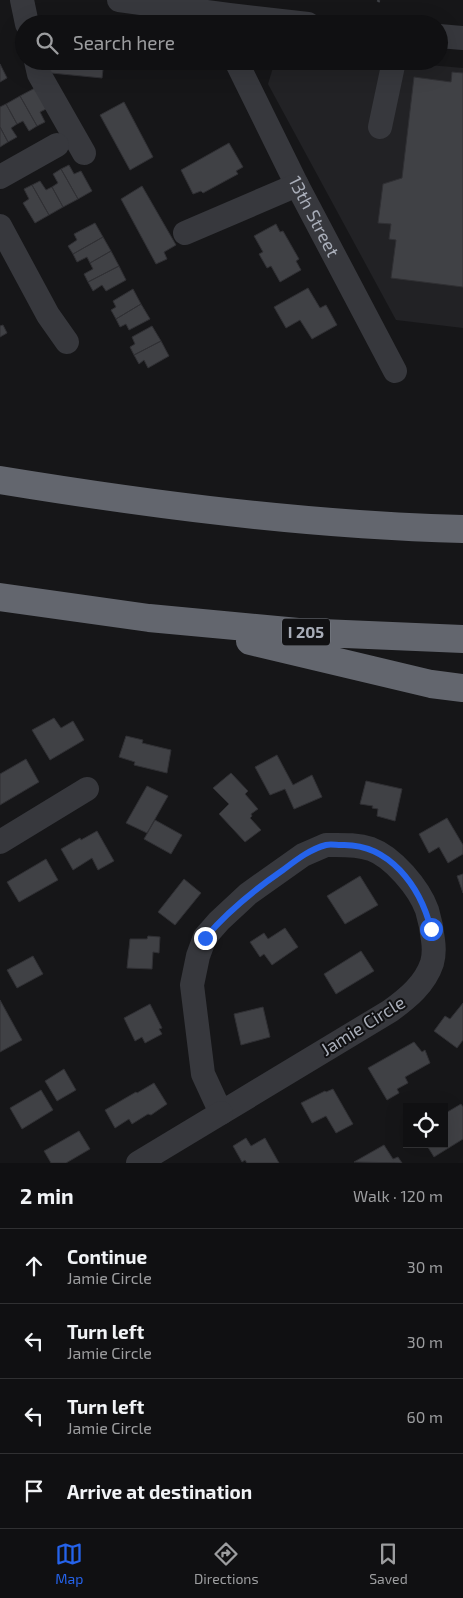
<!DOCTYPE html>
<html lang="en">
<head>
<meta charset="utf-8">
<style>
  body { margin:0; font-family:"Exo 2",sans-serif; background:#1e1e20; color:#f1f3f6 }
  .controls { position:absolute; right:15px; bottom:15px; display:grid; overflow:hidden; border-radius:0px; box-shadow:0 5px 20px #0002 }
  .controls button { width:45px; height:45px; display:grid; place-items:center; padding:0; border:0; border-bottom:1px solid #303032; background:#101012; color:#f1f3f6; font:25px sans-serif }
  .stop { position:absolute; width:15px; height:15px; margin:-11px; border:4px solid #2563eb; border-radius:50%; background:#fff }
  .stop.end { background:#2563eb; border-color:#fff; box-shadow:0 1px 5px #0008 }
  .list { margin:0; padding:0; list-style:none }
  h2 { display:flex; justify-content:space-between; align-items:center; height:65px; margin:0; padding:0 20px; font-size:21px }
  h2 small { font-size:16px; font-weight:400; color:#9c9d9f }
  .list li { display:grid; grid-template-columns:32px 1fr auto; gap:15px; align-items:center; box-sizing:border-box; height:75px; padding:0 20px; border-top:1px solid #303032 }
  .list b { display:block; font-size:19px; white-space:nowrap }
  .list p { margin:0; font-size:16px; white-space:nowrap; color:#9c9d9f }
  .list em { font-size:16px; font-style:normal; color:#9c9d9f }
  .icon { flex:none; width:28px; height:28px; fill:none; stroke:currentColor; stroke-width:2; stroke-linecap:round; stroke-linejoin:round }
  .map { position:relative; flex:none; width:463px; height:1163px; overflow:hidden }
  .search { position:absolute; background:#101012; box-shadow:0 5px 20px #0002; left:15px; right:15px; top:15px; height:55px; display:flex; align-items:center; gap:12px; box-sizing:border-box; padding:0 18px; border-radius:28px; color:#9c9d9f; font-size:19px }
  .sheet { height:365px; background:#101012 }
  nav { display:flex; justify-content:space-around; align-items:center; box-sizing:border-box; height:70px; border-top:1px solid #303032; background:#101012; font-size:14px; color:#9c9d9f }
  nav a { display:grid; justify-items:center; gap:2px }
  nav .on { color:#2563eb }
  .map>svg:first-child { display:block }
  .built { fill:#222225 }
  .building { fill:#404145; stroke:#303034 }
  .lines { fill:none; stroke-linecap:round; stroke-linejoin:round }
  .path { stroke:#3d3f44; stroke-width:3; stroke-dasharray:2.5 4; stroke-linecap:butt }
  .minor { stroke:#37383d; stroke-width:24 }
  .highway { stroke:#63666e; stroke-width:28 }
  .route { stroke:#2563eb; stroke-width:6 }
  .labels { text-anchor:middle; stroke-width:4; stroke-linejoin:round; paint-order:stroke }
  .shield { fill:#111113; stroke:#7b7e86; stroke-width:1 }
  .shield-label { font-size:16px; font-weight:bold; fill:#a8adb8 }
  .street-label { font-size:18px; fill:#a8adb8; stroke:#111113 }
</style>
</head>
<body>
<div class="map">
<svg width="463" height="1163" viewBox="0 0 463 1163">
  <rect width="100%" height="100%" fill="#161618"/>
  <path class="built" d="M275,61H383L463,68V328L396,320L268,84Z"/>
  <path class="building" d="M42,61H104L102,78L41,72Z
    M0,64L7,78L0,82Z
    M452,72L463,73V287L391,278L396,240L389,239L391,224L378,223L383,184L402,178L414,77L451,82Z
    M35,88L46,109L40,112L45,122L37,126L20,96Z
    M20,96L37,126L29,131L23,121L17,124L6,104Z
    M124,102L153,157L130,170L100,115Z
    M6,104L17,124L11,128L17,137L8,142L0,127V107Z
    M0,127L8,142L0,147Z
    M229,143L243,167L236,171L238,174L203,193L201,191L193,194L181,170Z
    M69,165L74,174L81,171L92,191L78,199L61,169Z
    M61,169L78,199L63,207L52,187L58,183L53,174Z
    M40,181L46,190L52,187L63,207L49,215L32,185Z
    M32,185L49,215L35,223L23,203L29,199L24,189Z
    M142,186L176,245L164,252L167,259L156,264L121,199Z
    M95,223L103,237L73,254L68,246L77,240L74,234Z
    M276,224L280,232L283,231L299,259L296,261L301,270L280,282L271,266L267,268L259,254L263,252L254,236Z
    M103,237L111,251L90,263L87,257L77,262L73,254Z
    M111,251L119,266L88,282L84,274L93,269L90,263Z
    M119,266L126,280L106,291L102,285L93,291L88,282Z
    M308,288L320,308L326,305L337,325L312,339L300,320L286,328L274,307Z
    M133,289L141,304L116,319L111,310L116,307L113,301Z
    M141,304L150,319L129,330L126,324L120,327L116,319Z
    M3,325L7,333L0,337V326Z
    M152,326L161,341L134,355L130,347L135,344L132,337Z
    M161,341L169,356L148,368L144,360L139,364L134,355Z
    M54,718L61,728L73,721L84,740L50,760L32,730Z
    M126,736L143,740L142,743L171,750L167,773L134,765L135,762L119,757Z
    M277,755L293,785L312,775L322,797L294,809L285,789L270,795L255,767Z
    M26,759L39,782L0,805V774Z
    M231,773L248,791L245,794L258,809L251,814L252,816L250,818L261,830L245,842L219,814L229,804L213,788Z
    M366,781L402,789L395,821L377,816L378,809L372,808L373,806L360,804Z
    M147,786L168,796L147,833L126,823Z
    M447,818L463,845V854L448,863L439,847L429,853L419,834Z
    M155,820L182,835L171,854L144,839Z
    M97,831L114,861L98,870L92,858L73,870L61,849L80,838L81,840Z
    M46,859L58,880L19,902L7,882Z
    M463,874V893L457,876Z
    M360,876L378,905L345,924L327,896Z
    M184,879L201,893L175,925L158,912Z
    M285,928L298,947L272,965L264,954L260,957L250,942L264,933L268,939Z
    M148,936L160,937L159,953L153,952L152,969L127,968L130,939H147Z
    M361,951L374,971L336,994L324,974Z
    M33,956L43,974L17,988L7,970Z
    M0,1000L22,1040L0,1052Z
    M463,1003V1040L457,1048L434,1031L445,1016L450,1019Z
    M150,1004L162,1028L159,1029L162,1034L145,1043L142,1037L135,1041L124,1018Z
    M263,1007L270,1037L241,1045L234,1014Z
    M414,1042L422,1052L425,1050L430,1063L405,1077L408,1083L397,1089L399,1093L387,1100L368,1068Z
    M64,1069L76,1090L57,1101L45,1081Z
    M154,1083L167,1104L151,1115L148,1114L132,1124L129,1119L115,1128L105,1110L136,1092L137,1093Z
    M333,1089L353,1124L336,1133L326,1116L312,1123L301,1103L325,1091L326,1092Z
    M41,1090L53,1110L22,1129L10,1108Z
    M461,1104L463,1107V1139L434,1157L426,1144H444V1114Z
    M79,1131L90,1149L66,1163H51L44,1151Z
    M246,1138L251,1146L265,1138L279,1163H247L245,1160L242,1162L233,1146Z
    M384,1145L393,1159L398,1157L402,1163L354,1162Z"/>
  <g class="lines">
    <path class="path" d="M378,2L379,0"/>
    <g class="minor">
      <path d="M22,0L27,24"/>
      <path d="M119,0L229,15L308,24"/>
      <path d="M439,36L463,38"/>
      <path d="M36,61L39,74L84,153"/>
      <path id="s1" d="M236,61L297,185L395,371"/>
      <path d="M380,127L394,61"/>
      <path d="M0,177L57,145"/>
      <path d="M0,226L48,315L67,342"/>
      <path d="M185,233L297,185"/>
      <path d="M0,842L87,789"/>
      <path d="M326,845C341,845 356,844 371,849C393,857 419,888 427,910C430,920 432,930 433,940C434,947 434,956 432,963C425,984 408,998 390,1011L221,1113L203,1074L192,985L198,956L205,937L219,921L248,894L303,855Z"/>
      <path d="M138,1163L221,1113"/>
    </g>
    <path class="highway" d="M0,480C153,505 308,525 463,529
      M0,597L149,618L298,632L463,639
      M250,641L431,684L463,688"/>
  </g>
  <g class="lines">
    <path class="route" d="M205,938C228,911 254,890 283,870C295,861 310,849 326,845C330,844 336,845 341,845C389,843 420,886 431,929"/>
  </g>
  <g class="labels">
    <rect class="shield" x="282" y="618.5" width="48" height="27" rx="4"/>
    <g class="shield-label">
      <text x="306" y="638">I 205</text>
    </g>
    <g class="street-label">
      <text dy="6" stroke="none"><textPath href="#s1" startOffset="174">13th Street</textPath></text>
      <text transform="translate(363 1026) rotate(-32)" y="6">Jamie Circle</text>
    </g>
  </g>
</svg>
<div class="controls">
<button><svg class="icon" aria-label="locate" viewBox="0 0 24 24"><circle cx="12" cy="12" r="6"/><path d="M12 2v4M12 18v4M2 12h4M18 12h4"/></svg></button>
</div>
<div class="stop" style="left:431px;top:929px"></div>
<div class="stop end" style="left:205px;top:938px"></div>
<div class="search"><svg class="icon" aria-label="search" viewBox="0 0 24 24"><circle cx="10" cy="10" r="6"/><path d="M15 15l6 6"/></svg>Search here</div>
</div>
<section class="sheet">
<h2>2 min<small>Walk · 120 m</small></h2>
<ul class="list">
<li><svg class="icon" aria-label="ahead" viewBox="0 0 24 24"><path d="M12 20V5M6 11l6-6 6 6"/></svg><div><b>Continue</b><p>Jamie Circle</p></div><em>30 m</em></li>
<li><svg class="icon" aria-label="left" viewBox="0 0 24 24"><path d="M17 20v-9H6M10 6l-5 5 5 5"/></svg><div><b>Turn left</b><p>Jamie Circle</p></div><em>30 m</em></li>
<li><svg class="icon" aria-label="left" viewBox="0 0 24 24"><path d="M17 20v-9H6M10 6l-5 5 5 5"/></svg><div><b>Turn left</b><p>Jamie Circle</p></div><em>60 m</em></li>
<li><svg class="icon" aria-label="arrive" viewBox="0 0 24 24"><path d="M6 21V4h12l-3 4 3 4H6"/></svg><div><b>Arrive at destination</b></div></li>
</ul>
</section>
<nav>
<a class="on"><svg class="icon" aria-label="map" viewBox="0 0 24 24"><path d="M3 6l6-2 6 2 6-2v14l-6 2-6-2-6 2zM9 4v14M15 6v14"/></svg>Map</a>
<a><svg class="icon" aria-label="directions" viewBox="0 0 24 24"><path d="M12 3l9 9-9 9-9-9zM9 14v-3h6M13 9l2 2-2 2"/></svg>Directions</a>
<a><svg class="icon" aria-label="saved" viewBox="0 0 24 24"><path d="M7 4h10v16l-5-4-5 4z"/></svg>Saved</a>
</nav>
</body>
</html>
